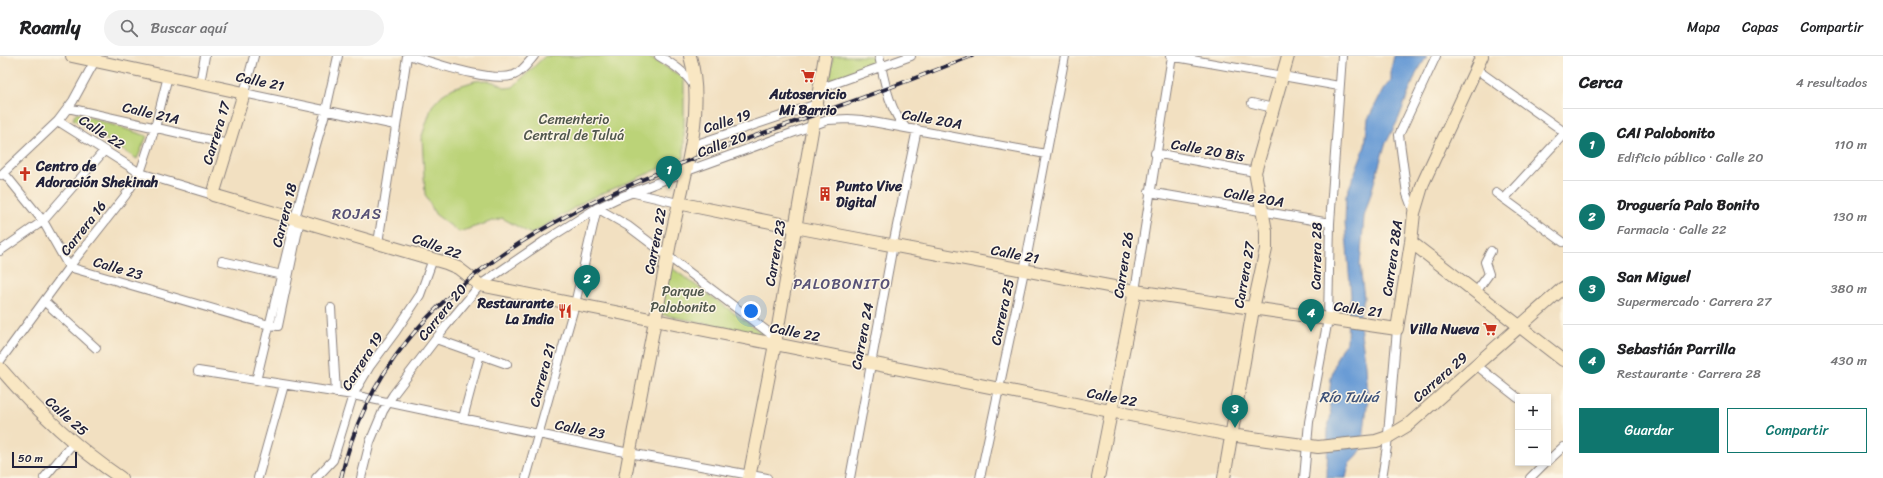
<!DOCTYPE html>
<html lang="es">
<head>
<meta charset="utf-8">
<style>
  body { margin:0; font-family:Sriracha,sans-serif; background:#f2f2f2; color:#202124 }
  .controls { position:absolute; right:12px; bottom:12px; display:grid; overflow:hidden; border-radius:0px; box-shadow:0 2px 6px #0003 }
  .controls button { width:36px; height:36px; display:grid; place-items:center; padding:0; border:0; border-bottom:1px solid #e0e0e0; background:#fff; color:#202124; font:20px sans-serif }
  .scale { position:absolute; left:12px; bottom:10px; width:65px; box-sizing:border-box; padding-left:4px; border:2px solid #22223b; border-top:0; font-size:11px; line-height:14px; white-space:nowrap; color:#22223b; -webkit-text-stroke:3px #fcf5e5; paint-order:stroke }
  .you { position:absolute; left:751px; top:255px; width:14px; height:14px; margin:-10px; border:3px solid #fff; border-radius:50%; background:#1a73e8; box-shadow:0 0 0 6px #1a73e833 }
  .badge { display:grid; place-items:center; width:26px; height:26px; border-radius:50%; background:#0f766e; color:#fff; font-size:13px; font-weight:700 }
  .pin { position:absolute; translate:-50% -33px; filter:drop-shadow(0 1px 2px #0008) }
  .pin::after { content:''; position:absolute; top:21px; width:14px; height:12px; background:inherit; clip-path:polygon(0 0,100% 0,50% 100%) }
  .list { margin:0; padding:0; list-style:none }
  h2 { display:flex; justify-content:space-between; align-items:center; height:52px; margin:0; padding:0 16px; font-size:17px }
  h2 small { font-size:13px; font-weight:400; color:#757577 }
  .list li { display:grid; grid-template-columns:26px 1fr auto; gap:12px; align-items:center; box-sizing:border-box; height:72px; padding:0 16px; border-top:1px solid #e0e0e0 }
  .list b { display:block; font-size:15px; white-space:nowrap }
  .list p { margin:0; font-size:13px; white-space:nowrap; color:#757577 }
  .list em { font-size:13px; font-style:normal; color:#757577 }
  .actions { display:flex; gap:8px; padding:12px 16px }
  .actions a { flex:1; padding:9px 0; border:1px solid #0f766e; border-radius:0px; text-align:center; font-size:14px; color:#0f766e }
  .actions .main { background:#0f766e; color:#fff }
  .icon { flex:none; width:22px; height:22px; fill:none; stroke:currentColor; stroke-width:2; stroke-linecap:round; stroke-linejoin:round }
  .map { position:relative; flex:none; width:1563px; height:422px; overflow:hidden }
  header { display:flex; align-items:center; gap:24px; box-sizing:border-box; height:56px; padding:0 20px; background:#fff; border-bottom:1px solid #e0e0e0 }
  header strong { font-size:19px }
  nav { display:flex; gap:22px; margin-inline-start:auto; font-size:14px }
  .search { width:280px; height:36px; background:#f2f2f2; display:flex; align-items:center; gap:10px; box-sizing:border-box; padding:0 14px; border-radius:22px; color:#757577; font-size:15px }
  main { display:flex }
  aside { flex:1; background:#fff }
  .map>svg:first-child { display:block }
  .green { fill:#bbd378; stroke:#6e7a5a }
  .water { fill:#6b9cd5; stroke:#465f88 }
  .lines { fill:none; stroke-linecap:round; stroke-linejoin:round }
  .street-casing { stroke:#8a817e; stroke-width:10 }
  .secondary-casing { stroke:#8a817e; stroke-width:14 }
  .street { stroke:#fff; stroke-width:8 }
  .secondary { stroke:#f9e7c3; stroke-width:12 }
  .rail-casing { stroke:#22223b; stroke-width:4 }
  .rail { stroke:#fcf5e5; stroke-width:2.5; stroke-dasharray:8; stroke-linecap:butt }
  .labels { text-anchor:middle; stroke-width:3; stroke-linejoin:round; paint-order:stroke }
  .street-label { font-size:14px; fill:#22223b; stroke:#fcf5e5 }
  .poi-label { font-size:14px; font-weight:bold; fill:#22223b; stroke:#fcf5e5; text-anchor:start }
  .park-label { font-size:14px; fill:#50574d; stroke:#fcf5e5 }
  .neighbourhood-label { font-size:15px; letter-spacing:1px; fill:#575176; stroke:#fcf5e5 }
  .water-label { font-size:15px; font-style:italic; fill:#3f5379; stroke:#fcf5e5 }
</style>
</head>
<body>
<header>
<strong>Roamly</strong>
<div class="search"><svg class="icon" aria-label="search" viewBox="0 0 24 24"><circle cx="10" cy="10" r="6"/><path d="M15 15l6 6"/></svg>Buscar aquí</div>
<nav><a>Mapa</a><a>Capas</a><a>Compartir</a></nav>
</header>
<main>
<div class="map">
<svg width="1563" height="422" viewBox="0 0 1563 422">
  <rect width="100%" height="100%" fill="#fcf5e5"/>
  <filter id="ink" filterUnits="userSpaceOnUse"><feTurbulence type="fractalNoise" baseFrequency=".025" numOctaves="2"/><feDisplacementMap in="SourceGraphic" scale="8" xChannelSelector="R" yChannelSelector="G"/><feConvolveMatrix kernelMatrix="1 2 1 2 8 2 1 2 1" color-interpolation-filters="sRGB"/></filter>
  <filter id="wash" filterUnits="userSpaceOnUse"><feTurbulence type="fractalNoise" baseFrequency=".012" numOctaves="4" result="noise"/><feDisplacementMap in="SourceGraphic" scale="16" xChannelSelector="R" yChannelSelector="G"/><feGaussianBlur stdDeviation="0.9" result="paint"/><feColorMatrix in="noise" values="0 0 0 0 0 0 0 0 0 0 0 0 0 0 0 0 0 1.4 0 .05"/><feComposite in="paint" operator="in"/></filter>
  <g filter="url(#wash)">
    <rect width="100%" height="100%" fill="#f2e0c1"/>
    <path class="green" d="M545,0H647L684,22V102L587,144L531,178L502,162L459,176L435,158L425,138L422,80L432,50L442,39L453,32L475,25L486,24L497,27L506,32L513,31Z
      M833,0H875L877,7L830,24Z
      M76,57L147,80L137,103L73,63Z
      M669,210L766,280L660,258Z"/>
    <path class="water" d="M1394,0H1427L1416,18L1398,64L1385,89L1364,161L1360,209L1364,242L1360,256V266L1361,278L1366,309L1368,341L1362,393L1357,400L1349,408L1346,422H1327L1328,371L1331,359L1329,345L1331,322L1336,304L1341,293L1347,286L1348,254L1351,240L1345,166L1346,140L1365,90L1368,63L1383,34L1391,24V13Z"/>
  </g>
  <g filter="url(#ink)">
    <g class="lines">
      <defs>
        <path id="street" d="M254,0L244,37L395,69
          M411,0C435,7 491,27 514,19C522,16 528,7 534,0
          M659,0C674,9 685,16 694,30
          M879,0C884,23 889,55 906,72
          M1170,0L1339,30
          M1476,13L1563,75
          M200,27L205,0
          M819,33L911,0
          M1252,47L1273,52
          M68,52L228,88
          M58,65L140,117L213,139
          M691,90L817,48
          M1155,97L1255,116
          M4,117L43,165L69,211L269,269L278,270L300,164
          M1,119L58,65L73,45L97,1
          M630,136L678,147
          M1149,136L1330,167
          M1496,137L1563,186
          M1504,143L1563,79
          M597,152L628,170L776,282
          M1414,157L1407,138L1399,79L1436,0
          M378,187L407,0
          M0,195L43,165L104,95
          M222,205L282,219
          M1135,235L1172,0
          M1476,236L1489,218L1485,206L1491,195
          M44,245L96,292
          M331,252L336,337
          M436,283L507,308
          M0,305L69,211L125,140L140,117L155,72L168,20
          M1476,309L1518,342
          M198,315L353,339L629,397L767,422
          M256,325L295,162L326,54L338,0
          M463,362L480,298
          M1548,405L1563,391
          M44,422L74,386
          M258,422L284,329
          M316,422L333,404L353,339L370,310L396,275L420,239L433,203
          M361,422L370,386L383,355L393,339L445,271L480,229L543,186L597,152L618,142L687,115L828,64L848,63L862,64L1046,98
          M526,422L575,248L597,152
          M850,422L893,189L917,73
          M980,422L1024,215L1065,0
          M1304,422L1309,366L1328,263L1330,167L1342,0
          M1382,422L1387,390L1397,273
          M1530,422L1545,407"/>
        <path id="secondary" d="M72,0L244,37L213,139L446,207L458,212L480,229L1230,379L1318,391L1376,385L1388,381L1408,369L1563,232
          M678,147L795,171L1135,235L1397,273L1411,186L1414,157L1423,127L1482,0
          M1411,186L1563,304
          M0,312C36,354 75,391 121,422
          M625,422C639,344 655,266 670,187C681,130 707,58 690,0
          M749,422L775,288L825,0
          M1098,422L1135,235
          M1224,422L1253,253L1266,193V175L1255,116L1288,0"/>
      </defs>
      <use href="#street" class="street-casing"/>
      <use href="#secondary" class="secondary-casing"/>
      <use href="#street" class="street"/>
      <use href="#secondary" class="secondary"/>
      <defs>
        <path id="rail" d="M341,422C389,205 626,125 811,60C865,41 919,21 972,0"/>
      </defs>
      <use href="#rail" class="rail-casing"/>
      <use href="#rail" class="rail"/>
    </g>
  </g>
  <defs>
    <symbol id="supermarket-bare" viewBox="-9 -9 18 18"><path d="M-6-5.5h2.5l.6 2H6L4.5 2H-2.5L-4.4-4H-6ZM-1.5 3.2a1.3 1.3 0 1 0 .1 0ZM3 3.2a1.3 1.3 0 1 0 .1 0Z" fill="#c8321e" stroke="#fcf5e5" stroke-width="2.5" paint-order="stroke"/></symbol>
    <symbol id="church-bare" viewBox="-9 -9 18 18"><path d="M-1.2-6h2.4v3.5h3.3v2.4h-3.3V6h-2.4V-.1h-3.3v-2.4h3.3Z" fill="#c8321e" stroke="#fcf5e5" stroke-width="2.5" paint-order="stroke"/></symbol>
    <symbol id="building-bare" viewBox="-9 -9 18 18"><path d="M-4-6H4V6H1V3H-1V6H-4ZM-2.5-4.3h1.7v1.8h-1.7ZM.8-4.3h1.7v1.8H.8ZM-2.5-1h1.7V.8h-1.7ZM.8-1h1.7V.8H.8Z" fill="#c8321e" stroke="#fcf5e5" stroke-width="2.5" paint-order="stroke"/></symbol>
    <symbol id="restaurant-bare" viewBox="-9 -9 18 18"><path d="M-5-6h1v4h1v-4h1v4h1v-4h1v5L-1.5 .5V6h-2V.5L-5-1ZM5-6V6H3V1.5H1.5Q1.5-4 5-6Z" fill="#c8321e" stroke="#fcf5e5" stroke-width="2.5" paint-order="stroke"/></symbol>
  </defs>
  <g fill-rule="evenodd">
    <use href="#supermarket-bare" x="798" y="10" width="20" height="20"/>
    <use href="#church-bare" x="15" y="108" width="20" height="20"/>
    <use href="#building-bare" x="815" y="128" width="20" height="20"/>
    <use href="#restaurant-bare" x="555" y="245" width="20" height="20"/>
    <use href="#supermarket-bare" x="1480" y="263" width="20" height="20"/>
  </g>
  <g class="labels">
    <g class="street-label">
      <text transform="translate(260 25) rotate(12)" y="5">Calle 21</text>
      <text transform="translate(151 57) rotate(13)" y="5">Calle 21A</text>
      <text transform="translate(932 63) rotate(10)" y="5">Calle 20A</text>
      <text transform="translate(727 65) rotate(-18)" y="5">Calle 19</text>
      <text transform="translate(102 76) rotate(33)" y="5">Calle 22</text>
      <text transform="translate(216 77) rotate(-73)" y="5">Carrera 17</text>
      <text transform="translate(722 88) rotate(-20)" y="5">Calle 20</text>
      <text transform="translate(1208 94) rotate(10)" y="5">Calle 20 Bis</text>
      <text transform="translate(1254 141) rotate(10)" y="5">Calle 20A</text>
      <text transform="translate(284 159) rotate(-76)" y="5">Carrera 18</text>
      <text transform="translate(83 172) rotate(-52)" y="5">Carrera 16</text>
      <text transform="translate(655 185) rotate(-79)" y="5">Carrera 22</text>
      <text transform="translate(437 190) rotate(20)" y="5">Calle 22</text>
      <text transform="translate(775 197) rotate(-80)" y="5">Carrera 23</text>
      <text transform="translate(1015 198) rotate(11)" y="5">Calle 21</text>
      <text transform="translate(1316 200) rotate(-89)" y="5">Carrera 28</text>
      <text transform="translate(1392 202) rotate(-82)" y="5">Carrera 28A</text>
      <text transform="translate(1123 209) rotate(-81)" y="5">Carrera 26</text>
      <text transform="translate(118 212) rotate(16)" y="5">Calle 23</text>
      <text transform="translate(1244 219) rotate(-80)" y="5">Carrera 27</text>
      <text transform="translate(1358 253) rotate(8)" y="5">Calle 21</text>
      <text transform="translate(442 256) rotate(-51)" y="5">Carrera 20</text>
      <text transform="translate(1002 256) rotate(-78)" y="5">Carrera 25</text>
      <text transform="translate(795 276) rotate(11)" y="5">Calle 22</text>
      <text transform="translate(862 280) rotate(-79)" y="5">Carrera 24</text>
      <text transform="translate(362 305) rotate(-58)" y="5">Carrera 19</text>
      <text transform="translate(542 319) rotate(-75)" y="5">Carrera 21</text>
      <text transform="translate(1440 321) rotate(-41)" y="5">Carrera 29</text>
      <text transform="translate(1112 341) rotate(11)" y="5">Calle 22</text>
      <text transform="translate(67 360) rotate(42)" y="5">Calle 25</text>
      <text transform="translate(580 373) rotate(12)" y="5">Calle 23</text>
    </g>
    <g class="poi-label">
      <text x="808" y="43" text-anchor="middle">Autoservicio<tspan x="808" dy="16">Mi Barrio</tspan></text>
      <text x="36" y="115">Centro de<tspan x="36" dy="16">Adoración Shekinah</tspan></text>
      <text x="836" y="135">Punto Vive<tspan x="836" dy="16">Digital</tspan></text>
      <text x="554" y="252" text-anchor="end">Restaurante<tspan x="554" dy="16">La India</tspan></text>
      <text x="1479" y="278" text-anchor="end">Villa Nueva</text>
    </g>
    <g class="park-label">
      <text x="574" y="68">Cementerio<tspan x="574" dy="16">Central de Tuluá</tspan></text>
      <text x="683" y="240">Parque<tspan x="683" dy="16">Palobonito</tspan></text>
    </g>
    <g class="neighbourhood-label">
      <text x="357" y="163">ROJAS</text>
      <text x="842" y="233">PALOBONITO</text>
    </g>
    <g class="water-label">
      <text x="1349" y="346">Río Tuluá</text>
    </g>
  </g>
</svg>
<div class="controls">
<button>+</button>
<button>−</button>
</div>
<div class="scale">50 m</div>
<div class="you"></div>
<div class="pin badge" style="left:669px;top:133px">1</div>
<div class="pin badge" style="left:587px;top:242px">2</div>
<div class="pin badge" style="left:1235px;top:372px">3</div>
<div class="pin badge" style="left:1311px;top:276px">4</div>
</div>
<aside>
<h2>Cerca<small>4 resultados</small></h2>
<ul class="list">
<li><span class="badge">1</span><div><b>CAI Palobonito</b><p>Edificio público · Calle 20</p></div><em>110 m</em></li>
<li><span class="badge">2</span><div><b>Droguería Palo Bonito</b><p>Farmacia · Calle 22</p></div><em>130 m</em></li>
<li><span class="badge">3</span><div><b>San Miguel</b><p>Supermercado · Carrera 27</p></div><em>380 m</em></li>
<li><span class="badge">4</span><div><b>Sebastián Parrilla</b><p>Restaurante · Carrera 28</p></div><em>430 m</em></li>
</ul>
<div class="actions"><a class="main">Guardar</a><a>Compartir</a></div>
</aside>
</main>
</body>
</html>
